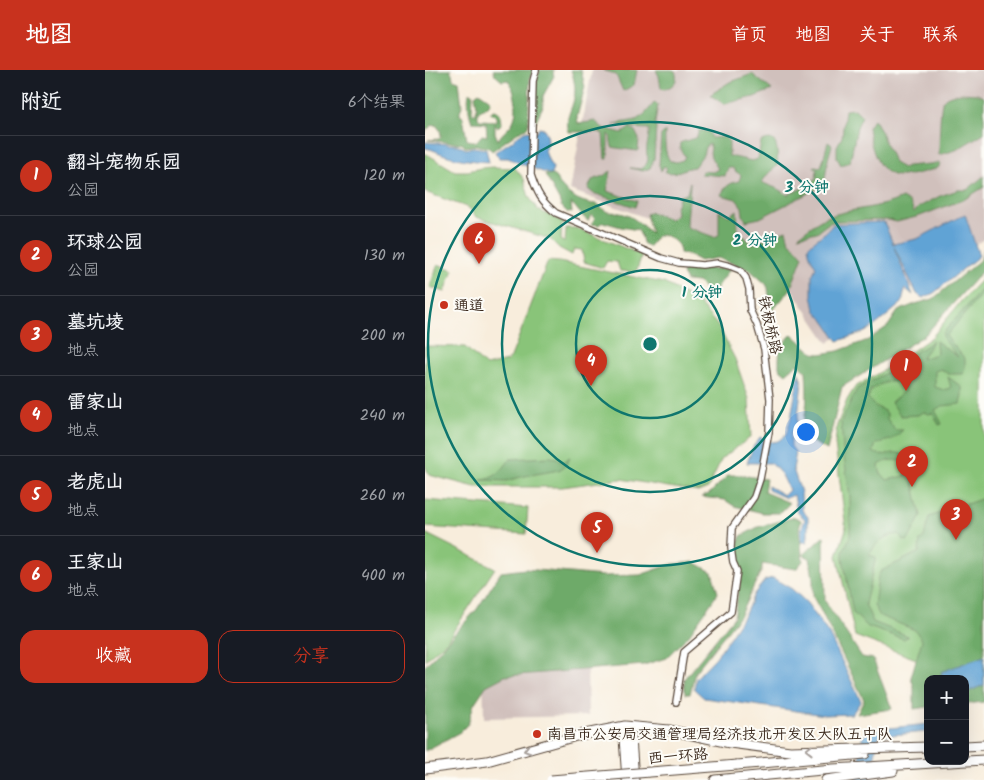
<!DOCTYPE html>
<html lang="zh">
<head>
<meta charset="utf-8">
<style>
  body { margin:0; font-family:Kalam,"LXGW WenKai TC",sans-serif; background:#242831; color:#f1f3f6 }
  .controls { position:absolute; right:15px; bottom:15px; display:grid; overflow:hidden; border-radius:10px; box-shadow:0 5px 20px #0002 }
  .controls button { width:45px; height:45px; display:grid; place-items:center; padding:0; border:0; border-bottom:1px solid #363941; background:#171b24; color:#f1f3f6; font:25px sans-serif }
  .you { position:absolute; left:380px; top:361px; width:18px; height:18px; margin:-12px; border:4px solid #fff; border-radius:50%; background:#1a73e8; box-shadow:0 0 0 8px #1a73e833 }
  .badge { display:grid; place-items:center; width:32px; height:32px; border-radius:50%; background:#c8321e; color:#fff; font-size:16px; font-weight:700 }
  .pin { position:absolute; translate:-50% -41px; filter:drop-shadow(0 1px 2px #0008) }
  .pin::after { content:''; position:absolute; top:26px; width:18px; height:15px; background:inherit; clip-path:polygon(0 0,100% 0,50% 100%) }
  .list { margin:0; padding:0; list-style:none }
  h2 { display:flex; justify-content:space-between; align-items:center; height:65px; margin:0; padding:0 20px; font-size:21px }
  h2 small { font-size:16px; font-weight:400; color:#9ea1a6 }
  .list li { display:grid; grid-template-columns:32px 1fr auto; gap:15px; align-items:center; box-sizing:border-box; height:80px; padding:0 20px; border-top:1px solid #363941 }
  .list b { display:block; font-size:19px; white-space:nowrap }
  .list p { margin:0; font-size:16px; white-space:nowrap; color:#9ea1a6 }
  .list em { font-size:16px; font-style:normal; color:#9ea1a6 }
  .actions { display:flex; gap:10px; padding:15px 20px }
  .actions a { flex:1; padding:11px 0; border:1px solid #c8321e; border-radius:15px; text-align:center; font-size:18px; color:#c8321e }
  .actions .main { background:#c8321e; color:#fff }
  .map { position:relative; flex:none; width:559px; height:710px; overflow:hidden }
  header { display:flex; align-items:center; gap:30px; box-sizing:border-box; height:70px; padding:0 25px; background:#c8321e; color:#fff }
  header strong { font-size:24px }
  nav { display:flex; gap:28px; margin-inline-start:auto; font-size:18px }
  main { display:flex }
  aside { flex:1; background:#171b24 }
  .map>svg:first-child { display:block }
  .industrial { fill:#d0c0bc }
  .green { fill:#89c479; stroke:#62774c }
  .forest { fill:#6eaa69; stroke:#546a44 }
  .water { fill:#61a3d5; stroke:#4e667a }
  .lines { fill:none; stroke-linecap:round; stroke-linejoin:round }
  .minor-casing { stroke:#57473a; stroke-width:8 }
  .highway-casing { stroke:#57473a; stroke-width:11 }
  .minor { stroke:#fff; stroke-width:5.5 }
  .highway { stroke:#fff; stroke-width:9 }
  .highway-bridge-casing { stroke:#57473a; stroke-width:11; stroke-linecap:butt }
  .highway-bridge { stroke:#fff; stroke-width:9 }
  .oneway { stroke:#a79f9a }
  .ring { fill:none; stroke:#0f766e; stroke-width:2.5 }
  .poi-dot { fill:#c8321e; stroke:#fdfcf7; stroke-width:2 }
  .labels { text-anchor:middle; stroke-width:4; stroke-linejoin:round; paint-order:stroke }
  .poi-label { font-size:15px; fill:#3b2a1e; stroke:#fdfcf7; text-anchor:start }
  .street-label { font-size:15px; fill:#3b2a1e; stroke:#fdfcf7 }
  .centre { fill:#0f766e; stroke:#fdfcf7; stroke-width:2.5 }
  .ring-label { font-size:15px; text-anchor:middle; font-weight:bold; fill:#0f766e; stroke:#fdfcf7; stroke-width:4; stroke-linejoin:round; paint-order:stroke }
</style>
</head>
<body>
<header>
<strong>地图</strong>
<nav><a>首页</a><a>地图</a><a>关于</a><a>联系</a></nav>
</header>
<main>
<aside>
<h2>附近<small>6个结果</small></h2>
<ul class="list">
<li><span class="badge">1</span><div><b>翻斗宠物乐园</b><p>公园</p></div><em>120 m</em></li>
<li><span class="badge">2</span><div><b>环球公园</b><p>公园</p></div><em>130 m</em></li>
<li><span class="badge">3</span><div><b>墓坑堎</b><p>地点</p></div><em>200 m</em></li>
<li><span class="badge">4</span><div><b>雷家山</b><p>地点</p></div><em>240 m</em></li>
<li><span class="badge">5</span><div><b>老虎山</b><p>地点</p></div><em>260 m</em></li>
<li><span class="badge">6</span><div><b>王家山</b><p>地点</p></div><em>400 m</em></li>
</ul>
<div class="actions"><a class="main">收藏</a><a>分享</a></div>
</aside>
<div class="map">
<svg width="559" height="710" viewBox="0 0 559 710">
  <rect width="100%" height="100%" fill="#fdfcf7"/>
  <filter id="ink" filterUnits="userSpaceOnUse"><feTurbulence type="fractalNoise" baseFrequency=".02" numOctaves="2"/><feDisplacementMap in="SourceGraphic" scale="10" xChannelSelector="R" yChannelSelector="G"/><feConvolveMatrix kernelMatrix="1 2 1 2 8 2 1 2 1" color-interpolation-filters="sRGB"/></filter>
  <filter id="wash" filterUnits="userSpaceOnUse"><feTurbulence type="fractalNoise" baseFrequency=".0096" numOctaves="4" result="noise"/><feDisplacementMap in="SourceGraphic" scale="20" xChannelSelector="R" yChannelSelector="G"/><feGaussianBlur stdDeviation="1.12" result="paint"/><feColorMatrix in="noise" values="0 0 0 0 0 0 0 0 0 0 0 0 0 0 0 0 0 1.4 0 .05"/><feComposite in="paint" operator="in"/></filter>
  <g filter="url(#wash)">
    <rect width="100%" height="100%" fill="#f8eddc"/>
    <path class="industrial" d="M167,0H559V169L403,273L350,195L145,120Z
      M162,597L163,646L59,648L58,602Z"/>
    <path class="green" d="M0,83L30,101H43L56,98L67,97L90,98L99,109L104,127L113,140L141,153L137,155L136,171L140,172L141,158H151L217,185L211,202L195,201L192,192L182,191L178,198L159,192L157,180L149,179L147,185L134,178L125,169L51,147L44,138L0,122Z
      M123,191L134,192L239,213L272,231L293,256L310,289L324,329L326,367L297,388L283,418L273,422L196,409L137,417H50L4,405L0,395V276L40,277L61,296L82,291L86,287Z
      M13,194L28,200L20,222L5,217Z
      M559,207V576L507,595L430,566L412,486L421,459L410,374L412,355L422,330L430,317L467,295L507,267L537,230Z
      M0,430L103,438L101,464L0,457Z
      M0,463L70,498L22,571L0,590Z"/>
    <path class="forest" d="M8,0H27L25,1L27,3L28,9L34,11L37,36L35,41V45L38,47L42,70L48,71L51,72L57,65L62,66L61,53L47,52C44,46 42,29 44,23H48L47,42L50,45L52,37L50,25L54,22L64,29L66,32L62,37L53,42V48L55,50C61,50 66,51 72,51V47L70,45L65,43L68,40C77,41 76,46 77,54L72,57L70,54V63L73,70C76,64 82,60 86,55C95,42 90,22 84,10L77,11L70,5L68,0H109L105,8L103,57L95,61L67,81L64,78L51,75L40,77L38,74L3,70L14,69L16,66L15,60L11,55L6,56L1,61L0,64V31L2,27L0,19V2Z
      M115,0H129L128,3L129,6L118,26V36L109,55L112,10Z
      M146,0H156L160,17L152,47L153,54L170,51L178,58L197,63L205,58L210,61L214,69L213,81L192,78L187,77L186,72L185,65L183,64V89H180L178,64L174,62H144C139,47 147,41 149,28C151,19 149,8 146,0Z
      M178,0H212L209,15L198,21L191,5Z
      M231,0H247L250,1C254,10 249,16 240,19L236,18L234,6Z
      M327,4L347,20L329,27L299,34L285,25L303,13Z
      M536,23L552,24L559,27V63L531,80L514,85C514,77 515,33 518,30C522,25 530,24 536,23Z
      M230,32L233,35L230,53L231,58L229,89L225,98L218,101L205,98L217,99L222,93L223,88C219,80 225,68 224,59C211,59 202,56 189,54L211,50L220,44Z
      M430,39L437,46L432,57L425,92L416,95L412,88V76L417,67L420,40Z
      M449,49C456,59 456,62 460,73C463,80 467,85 469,93L478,98L482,96L516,93L513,98C502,101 490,105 478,106C452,108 446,77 443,57Z
      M274,60L284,62L286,68L300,67L304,72V86L327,91L333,89L336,72C354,61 353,84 352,96L343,104L337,112C345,117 356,118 362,125L382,116L391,109L392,100L389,96L396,97L403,72L407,75L403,89L399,115L335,148L321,151L318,145L317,137L311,129L296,125C300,117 304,113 314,111L316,105L310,101L308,98H303L300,106L276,104L277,101L288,102L293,99C289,91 283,87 286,78L284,74L280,77L278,85L269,97C258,98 252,105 240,102L242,98L239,96L236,101L234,95L236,65L240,61C240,72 239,82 245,91L251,92L258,90L260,86C256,81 254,79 255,73C261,70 266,70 272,67Z
      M186,101L182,121L212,131L210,137L168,123L163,119L167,110L178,106Z
      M120,105C132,104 130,108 136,116C145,127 159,134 173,134C184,146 185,140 199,144C209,147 218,156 226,163L221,144L225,142L245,149L252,144L251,137L255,126L262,124L265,112C265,127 262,142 262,157L289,167L294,165V141L305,146L312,140L313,160L327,174L361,160L364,171L378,186L365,220L347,241L342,235L344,229L343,218L341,214L325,200L293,188L275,191L264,185L255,183C255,181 254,177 253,175C249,170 238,161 231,167C228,170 227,174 223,177L218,173L217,168L213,160L196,157L178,152L174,155L166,154L170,149L166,145L163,151C156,146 153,139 146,133L147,143L142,142L136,136L134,130Z
      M559,106V117L540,129L495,146L472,152L463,150L412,151L404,153L392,162L373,166C382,160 392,151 402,147C426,138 454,139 477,128L485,133L489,142L494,137L515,126L533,120H542Z
      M559,179V199L500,265L417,317L402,380L386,371L377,368L374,362C384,344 382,321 381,301L372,294L361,304L354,298C354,279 354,278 367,264L388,283L395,284L413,281L443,270L463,256L473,241L490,234L508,229L556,189Z
      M260,198L305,199L287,225L273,212L261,211L257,203Z
      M559,217V221L521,266L540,289V298L538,304H523L516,299L510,301V317L519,320L526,318L523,307L537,317V325L535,334L517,336L510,340L517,354L514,355L508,343L504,344L499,342L493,345L476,346L466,332L478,322L479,317L472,312L465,311L454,315L446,320L443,328C450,339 453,336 462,343V349L470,360H478C466,372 466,369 451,374L448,382C463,390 468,376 484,388L482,393C470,390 465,388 454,395L455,402L462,410L480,406L485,397L496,446L483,471L478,470L474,464C467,465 459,467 454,472C450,475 447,481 444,485L451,487L440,534L448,552L483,566L479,569L443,557L428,543L418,489V482L425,466V427L418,380L416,352L432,319L471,297L478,307L482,299L481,288L508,271L496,289L512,284L511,271L533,287L518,268V263Z
      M125,387L132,388L137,392L145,388L140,396L134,400L100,406L81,411L55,410C70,409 77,401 85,389Z
      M303,405H315L341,409L339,422L365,433L355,443H338L309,436L300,430L276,427L284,424Z
      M559,428V632L540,634V609H503V637L489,639V617L486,607L497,570L490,560L455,546L449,536L453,506L456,501L494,482L495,470L499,467L504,447Z
      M370,447L376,450L374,460L378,491L371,499L337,494V499L315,545L270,602L265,624H260L259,609L309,547L315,511L311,478L316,466L333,457Z
      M399,466L400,531L437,587L448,589L467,639L432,644L439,630L398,545L388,527V509L385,488L378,485Z
      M269,492L287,502L293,523L264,565L241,588L219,595L80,606L61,616L49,634L43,654L35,662L0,681V596L52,539L76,502L100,499L179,506L215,505L247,494Z"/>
    <path class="water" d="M114,58L119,59C124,67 124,72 120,81L124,92L128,98L126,105L96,94L83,88H74L70,82L87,71L99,61L112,62Z
      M0,72L33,75L41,79L48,77L61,79L64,92C51,91 36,90 23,86C15,84 9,79 0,78Z
      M540,144L554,186L509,223L498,228L492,224L469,177L488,225L480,218L477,233L452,254L440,262L413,271L397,248L390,240L387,225V206L391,197L385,186L383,177C391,168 401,164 408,154L459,152L468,174L492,169Z
      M374,303L377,312L372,355L366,363V376L371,383L368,399L376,422L377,440L383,447V466L382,472H377L376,461L380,449L372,442L369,425L361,428L343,420V416L359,425L364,420L357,405L346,393H322L328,377L335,367L347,372L353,371L361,365L366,347Z
      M348,508L367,519L382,533L404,564L436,631L427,644L400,645L279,628L269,619L271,608L291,587L306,565L320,544L329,524L340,510Z
      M559,586V615L540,623V609H518L516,602Z
      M503,654V662L454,666L445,710H431L437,668L445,660Z"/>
  </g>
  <g filter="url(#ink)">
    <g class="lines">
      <defs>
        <path id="minor" d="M111,0L108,11L106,105C112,123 116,131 131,143L236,188L254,193L267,194L277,195L293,193L305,196L315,200L321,208L324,219L325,240L332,255L339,279L345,329L344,362L335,409L329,427L307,458L306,478L308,492L312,501L306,542L259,582L251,632"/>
        <path id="highway" d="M200,656L206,668L209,710
          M200,656L199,668L202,710
          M540,676L559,675
          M312,695L440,684
          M0,699L62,691L155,665L200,656L244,660L305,673L365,681L503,677
          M290,710L408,699L559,690
          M401,710L468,701"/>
      </defs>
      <use href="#minor" class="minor-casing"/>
      <use href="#highway" class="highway-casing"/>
      <use href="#minor" class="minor"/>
      <use href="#highway" class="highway"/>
      <defs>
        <path id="highway-bridge" d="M126,710L312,695"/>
      </defs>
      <use href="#highway-bridge" class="highway-bridge-casing"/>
      <use href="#highway-bridge" class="highway-bridge"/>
    </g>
    <defs><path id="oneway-chevron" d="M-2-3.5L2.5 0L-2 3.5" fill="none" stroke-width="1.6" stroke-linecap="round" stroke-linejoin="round" transform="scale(1.25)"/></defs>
    <g class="oneway">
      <use href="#oneway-chevron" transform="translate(102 680) rotate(164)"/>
      <use href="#oneway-chevron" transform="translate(384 680) rotate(179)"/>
    </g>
  </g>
  <g class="ring">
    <circle cx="225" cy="274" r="74"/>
    <circle cx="225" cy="274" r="148"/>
    <circle cx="225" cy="274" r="222"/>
  </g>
  <g class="poi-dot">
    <circle cx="19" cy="235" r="5"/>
    <circle cx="112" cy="664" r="5"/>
  </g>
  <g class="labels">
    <g class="poi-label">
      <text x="29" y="240">通道</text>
      <text x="122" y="669">南昌市公安局交通管理局经济技术开发区大队五中队</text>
    </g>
    <g class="street-label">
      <text transform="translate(345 255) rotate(77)" y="5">铁板桥路</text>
      <text transform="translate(253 686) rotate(-5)" y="5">西一环路</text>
    </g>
  </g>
  <circle cx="225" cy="274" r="8" class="centre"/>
  <g class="ring-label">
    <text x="382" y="122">3 分钟</text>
    <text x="330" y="175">2 分钟</text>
    <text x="277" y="227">1 分钟</text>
  </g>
</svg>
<div class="controls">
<button>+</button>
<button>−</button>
</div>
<div class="you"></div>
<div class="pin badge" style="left:481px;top:321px">1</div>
<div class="pin badge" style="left:487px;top:417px">2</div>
<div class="pin badge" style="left:531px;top:470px">3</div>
<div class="pin badge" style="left:166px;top:316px">4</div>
<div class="pin badge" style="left:172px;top:483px">5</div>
<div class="pin badge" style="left:54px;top:194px">6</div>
</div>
</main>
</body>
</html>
